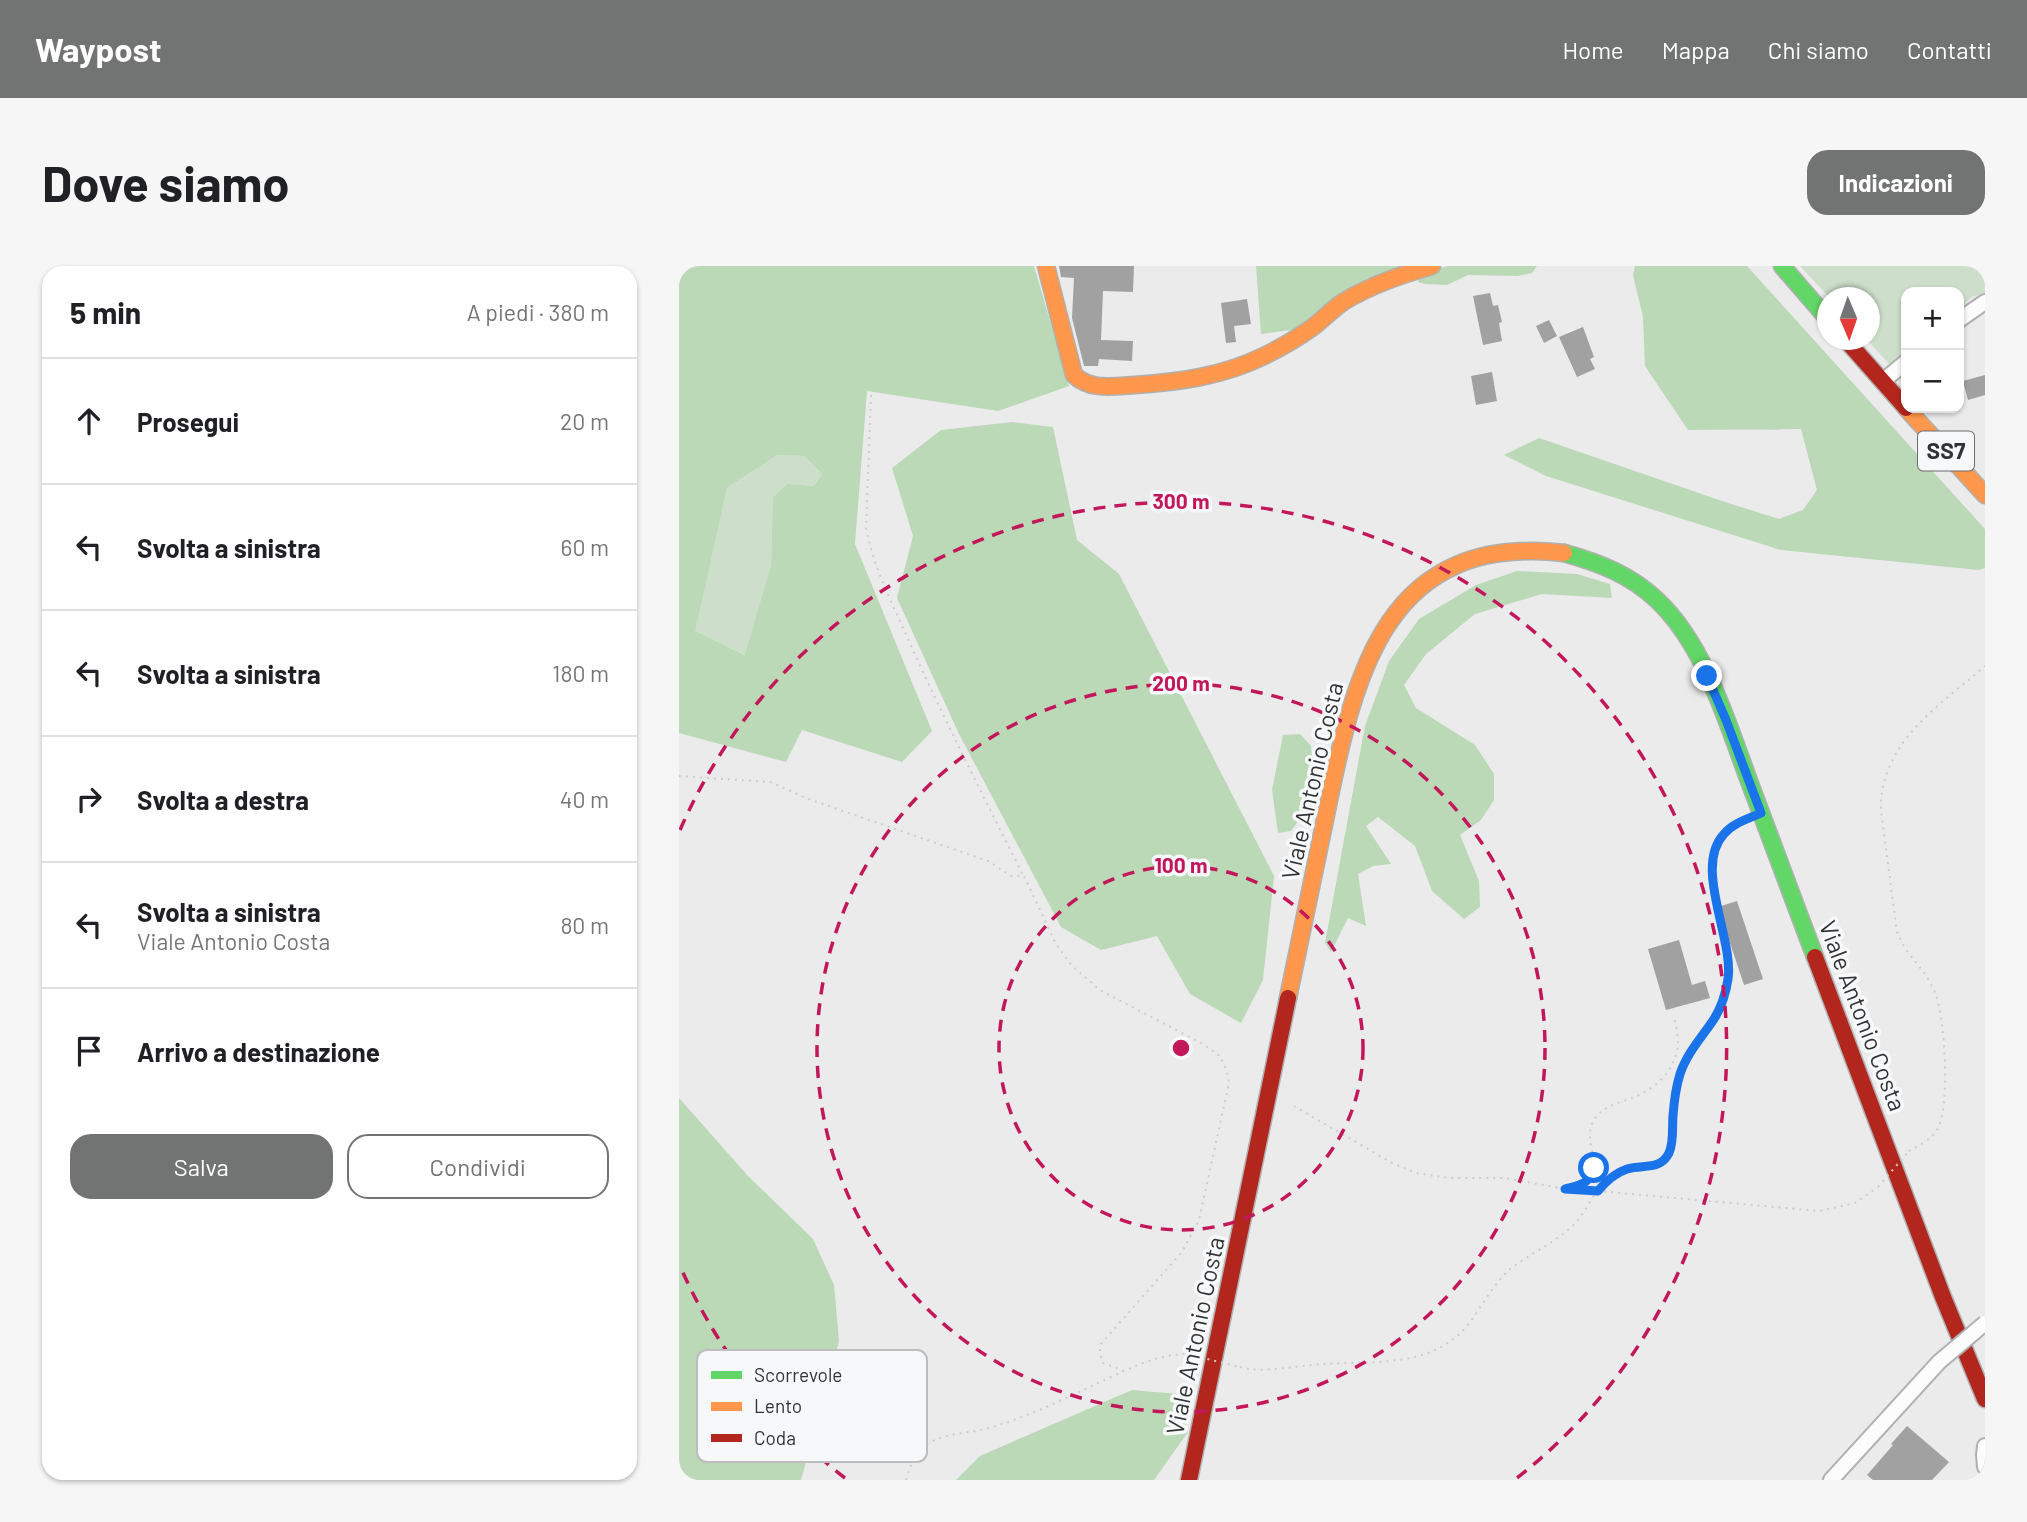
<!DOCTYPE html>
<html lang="it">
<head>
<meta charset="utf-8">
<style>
  body { margin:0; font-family:Barlow,sans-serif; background:#f6f6f6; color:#202124 }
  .controls { position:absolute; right:21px; top:21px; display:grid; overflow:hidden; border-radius:14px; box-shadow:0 2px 5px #0004 }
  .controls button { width:63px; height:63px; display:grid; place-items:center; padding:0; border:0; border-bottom:2px solid #e0e0e0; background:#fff; color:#202124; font:35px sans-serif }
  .compass { position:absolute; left:1138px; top:21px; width:63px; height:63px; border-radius:50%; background:#fff; box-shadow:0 2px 5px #0004; rotate:178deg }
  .stop { position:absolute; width:21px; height:21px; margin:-16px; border:5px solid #1a73e8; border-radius:50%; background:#fff }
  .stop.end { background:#1a73e8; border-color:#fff; box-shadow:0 2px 7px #0008 }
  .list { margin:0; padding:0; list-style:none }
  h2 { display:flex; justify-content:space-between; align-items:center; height:91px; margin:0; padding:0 28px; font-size:30px }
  h2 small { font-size:23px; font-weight:400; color:#757577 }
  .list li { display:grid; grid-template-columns:46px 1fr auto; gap:21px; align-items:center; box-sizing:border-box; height:126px; padding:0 28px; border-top:2px solid #e0e0e0 }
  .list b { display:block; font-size:26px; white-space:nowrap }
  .list p { margin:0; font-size:23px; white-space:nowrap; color:#757577 }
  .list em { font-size:23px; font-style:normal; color:#757577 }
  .actions { display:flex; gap:14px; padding:21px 28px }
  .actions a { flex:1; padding:16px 0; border:2px solid #727373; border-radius:21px; text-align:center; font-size:24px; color:#727373 }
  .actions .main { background:#727373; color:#fff }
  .icon { flex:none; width:38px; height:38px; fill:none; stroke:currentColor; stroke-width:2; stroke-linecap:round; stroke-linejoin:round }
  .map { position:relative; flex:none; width:1306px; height:1214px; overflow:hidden; border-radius:21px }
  header { display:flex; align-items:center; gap:42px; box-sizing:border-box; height:98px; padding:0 35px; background:#727373; color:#fff }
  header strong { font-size:33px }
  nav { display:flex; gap:38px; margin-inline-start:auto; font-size:24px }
  .intro { display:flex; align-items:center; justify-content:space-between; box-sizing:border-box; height:168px; padding:0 42px }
  h1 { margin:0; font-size:49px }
  .button { padding:18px 32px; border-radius:21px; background:#727373; color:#fff; font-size:24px; font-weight:700 }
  main { display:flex; gap:42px; padding:0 42px }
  aside { flex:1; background:#fff; border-radius:21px; box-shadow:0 2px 5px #0004 }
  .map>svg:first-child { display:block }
  .green { fill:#cddfca }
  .forest { fill:#bbd8b7; fill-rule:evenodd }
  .building { fill:#a1a1a2 }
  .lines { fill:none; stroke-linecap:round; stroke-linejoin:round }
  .street-casing { stroke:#b0b0b0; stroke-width:18 }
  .fast-casing { stroke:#b0b0b0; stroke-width:19 }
  .slow-casing { stroke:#b0b0b0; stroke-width:19 }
  .jam-casing { stroke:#b0b0b0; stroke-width:19 }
  .path { stroke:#cccccd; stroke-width:2; stroke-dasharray:2 5; stroke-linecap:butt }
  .street { stroke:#fcfcfc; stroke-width:14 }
  .fast { stroke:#63d668; stroke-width:16 }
  .slow { stroke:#ff974d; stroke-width:16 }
  .jam { stroke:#b3261e; stroke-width:16 }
  .street-bridge-casing { stroke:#b0b0b0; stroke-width:18; stroke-linecap:butt }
  .path-bridge { stroke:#cccccd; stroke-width:2; stroke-dasharray:2 5; stroke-linecap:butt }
  .street-bridge { stroke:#fcfcfc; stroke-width:14 }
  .route { stroke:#1a73e8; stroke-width:9 }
  .ring { fill:none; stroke:#c2185b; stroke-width:3.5; stroke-dasharray:12 9 }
  .labels { text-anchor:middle; stroke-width:7; stroke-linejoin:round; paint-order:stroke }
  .shield { fill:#f7f8fa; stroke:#6c6d6e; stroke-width:2 }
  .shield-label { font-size:23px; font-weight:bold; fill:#313232 }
  .street-label { font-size:24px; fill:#313232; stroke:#f7f8fa }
  .key { fill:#f7f8fa; stroke:#bcbdbe; stroke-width:2 }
  .key-label { font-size:19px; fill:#313232 }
  .centre { fill:#c2185b; stroke:#f7f8fa; stroke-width:3.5 }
  .ring-label { font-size:21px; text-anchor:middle; font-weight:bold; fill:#c2185b; stroke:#f7f8fa; stroke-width:7; stroke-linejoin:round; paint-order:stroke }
</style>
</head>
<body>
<header>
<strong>Waypost</strong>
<nav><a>Home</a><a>Mappa</a><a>Chi siamo</a><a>Contatti</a></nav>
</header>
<div class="intro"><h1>Dove siamo</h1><a class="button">Indicazioni</a></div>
<main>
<aside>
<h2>5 min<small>A piedi · 380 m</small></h2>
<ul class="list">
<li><svg class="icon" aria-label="ahead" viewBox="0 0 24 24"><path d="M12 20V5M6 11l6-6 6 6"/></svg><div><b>Prosegui</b></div><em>20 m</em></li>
<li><svg class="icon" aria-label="left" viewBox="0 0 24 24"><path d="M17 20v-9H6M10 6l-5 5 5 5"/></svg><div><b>Svolta a sinistra</b></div><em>60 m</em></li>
<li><svg class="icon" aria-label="left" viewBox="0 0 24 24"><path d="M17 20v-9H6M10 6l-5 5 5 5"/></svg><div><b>Svolta a sinistra</b></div><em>180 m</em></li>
<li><svg class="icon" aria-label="right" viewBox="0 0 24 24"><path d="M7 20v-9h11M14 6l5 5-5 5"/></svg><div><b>Svolta a destra</b></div><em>40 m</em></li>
<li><svg class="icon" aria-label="left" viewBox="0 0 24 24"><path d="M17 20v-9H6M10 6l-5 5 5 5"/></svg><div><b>Svolta a sinistra</b><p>Viale Antonio Costa</p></div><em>80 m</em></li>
<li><svg class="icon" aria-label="arrive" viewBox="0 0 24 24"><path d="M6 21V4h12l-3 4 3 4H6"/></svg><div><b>Arrivo a destinazione</b></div></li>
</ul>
<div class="actions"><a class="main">Salva</a><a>Condividi</a></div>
</aside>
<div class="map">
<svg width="1306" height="1214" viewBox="0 0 1306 1214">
  <rect width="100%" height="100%" fill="#ebebec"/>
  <path class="green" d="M1121,0H1306V27L1293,31L1280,43V26H1227V87L1212,100L1188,74H1190V32L1150,31Z
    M98,189L125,190L143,208L135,220L108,218L94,231L92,299L67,389L15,365L48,222Z"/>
  <path class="forest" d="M0,0H355L390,120L319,145L188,125L176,278L253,465L223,496L123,464L107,496L0,467ZM98,189L125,190L143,208L135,220L108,218L94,231L92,299L66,389L16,365L48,222Z
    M577,0H726L613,64L582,68Z
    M769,0H858L853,7L839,10L789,9L768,19L746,18L739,16L741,8Z
    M956,0H1068L1306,263V302L1299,304L1102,284L867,210L825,189L860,172L1046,236L1100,253L1124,244L1138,224L1122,163L1009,164L966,100L964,51L954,9Z
    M334,156L374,161L398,274L440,308L595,610L584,714L562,757L511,728L478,670L422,684L382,661L280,468L218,332L234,270L213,202L262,164Z
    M838,305L898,308L931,318L933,332L863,328L796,348L747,388L725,419L737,442L796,479L815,508V534L802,554L781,569L800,615L801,641L785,653L753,625L736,580L699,551L687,560L712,598L694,600L679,608L687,660L669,652L652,686L646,677L686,460L710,395L740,353L797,319Z
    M621,468L632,480L637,531L612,565L599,567L593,524L604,469Z
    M0,832L69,910L134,973L155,1019L160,1075L122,1214H0Z
    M453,1124L499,1128L509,1166L475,1214H277L301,1190Z"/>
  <path class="building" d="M380,0H455L454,26L424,25L422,74L454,75L453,95L420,93L419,100H405L393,52L395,12L382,11Z
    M811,27L814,40L819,39L823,56L820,57L823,75L804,79L794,30Z
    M568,33L572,58L555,60L557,76L547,77L542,37Z
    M870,54L878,70L865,77L857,60Z
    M904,61L915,91L911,93L916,103L898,111L880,71Z
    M813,106L818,135L797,139L792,110Z
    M1306,109V129L1289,134L1284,115Z
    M1058,635L1084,713L1065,719L1039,641Z
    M1000,674L1013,719L1026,715L1031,732L987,744L969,683Z
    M1228,1160L1270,1196L1253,1214H1194L1188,1209L1214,1179L1212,1178Z"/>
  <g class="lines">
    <defs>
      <path id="street" d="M1280,54L1306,36
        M1204,115L1227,96
        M1306,1180L1305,1189L1306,1201
        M1152,1214L1260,1096"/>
      <path id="fast" d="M1103,0L1148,52
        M885,287C921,297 952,309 979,335C1026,380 1048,456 1070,515C1092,574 1114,632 1136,691"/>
      <path id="slow" d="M367,0L395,109C412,125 434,120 456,119C501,116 544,110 585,90C601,82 617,73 631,63C643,55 652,44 664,36C692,19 722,9 753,0
        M1227,142L1306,229
        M609,732C622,669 635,607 648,544C676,405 708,267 885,287"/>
      <path id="jam" d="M1167,74L1227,142
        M1136,691L1264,1031L1306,1133
        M510,1214L609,732"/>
    </defs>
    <use href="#street" class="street-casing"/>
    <use href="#fast" class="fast-casing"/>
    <use href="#slow" class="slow-casing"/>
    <use href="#jam" class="jam-casing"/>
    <path class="path" d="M192,129L187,262C195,304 216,343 233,382C268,459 306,534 344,609
      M0,510L91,516L132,534L309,595L332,610H345L377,678L393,700L421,724L522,777L541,790L547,803L550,817L520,954L503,986L421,1079V1088L424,1097L445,1105
      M615,840L713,897L737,907L770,912H826L886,923L919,925L1140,945L1176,937L1199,921
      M1230,885C1240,879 1254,873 1259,862C1271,839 1266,754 1257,729C1249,709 1240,701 1228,685C1224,679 1221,672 1218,666L1202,545C1200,477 1260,440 1306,400
      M891,922C938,909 898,880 916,852C925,840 939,837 953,832C976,824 998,803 999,777C999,769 997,759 995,751
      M561,1101C588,1108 618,1099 645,1098C694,1095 753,1102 788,1060C803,1041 812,1021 829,1005C848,989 872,979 890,963C906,950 911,931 925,917C932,910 942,904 952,902C965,900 978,903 987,892C997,880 993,861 994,846C996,835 998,822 1001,810C1007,785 1029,770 1038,747C1045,730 1052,709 1050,690C1046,659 1022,606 1038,576C1044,565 1056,559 1066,554
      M227,1214C231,1202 234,1190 244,1181C262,1167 285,1168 306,1163C344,1153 381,1135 417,1118C446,1105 476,1088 508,1088"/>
    <use href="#street" class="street"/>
    <use href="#fast" class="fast"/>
    <use href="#slow" class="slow"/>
    <use href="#jam" class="jam"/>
    <defs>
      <path id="street-bridge" d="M1260,1096L1306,1057"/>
    </defs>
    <use href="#street-bridge" class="street-bridge-casing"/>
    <path class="path-bridge" d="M1199,921L1230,885
      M508,1088L561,1101"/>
    <use href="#street-bridge" class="street-bridge"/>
  </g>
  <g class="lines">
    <path class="route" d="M915,902C909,919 902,919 886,923L919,925C927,915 936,907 948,903C964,898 981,905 990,887C995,876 993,861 994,850C995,836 997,821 1001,808C1008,787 1023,771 1035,753C1042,742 1047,726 1049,713C1055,673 1014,601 1045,568C1054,557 1069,553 1082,547L1047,454L1028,410"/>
  </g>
  <g class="ring">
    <circle cx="502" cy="782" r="182"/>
    <circle cx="502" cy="782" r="364"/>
    <path d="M166 1212A546 546 0 0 1 1 1000M1 564A546 546 0 1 1 838 1212"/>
  </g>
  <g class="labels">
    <rect class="shield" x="1239" y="165.5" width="56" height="39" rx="5"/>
    <g class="shield-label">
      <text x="1267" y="193">SS7</text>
    </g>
    <g class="street-label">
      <text transform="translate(634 515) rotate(-77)" y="8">Viale Antonio Costa</text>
      <text transform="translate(1183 750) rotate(69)" y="8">Viale Antonio Costa</text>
      <text transform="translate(517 1070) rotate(-78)" y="8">Viale Antonio Costa</text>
    </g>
  </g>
  <rect x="18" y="1084" width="230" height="112" rx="10" class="key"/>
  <rect x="32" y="1105" width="31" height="8" fill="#63d668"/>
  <rect x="32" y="1136" width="31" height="9" fill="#ff974d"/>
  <rect x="32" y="1168" width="31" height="8" fill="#b3261e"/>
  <g class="key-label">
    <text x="75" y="1116">Scorrevole</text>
    <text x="75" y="1147">Lento</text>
    <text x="75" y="1179">Coda</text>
  </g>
  <circle cx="502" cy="782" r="10" class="centre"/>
  <g class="ring-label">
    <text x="502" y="243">300 m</text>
    <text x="502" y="425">200 m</text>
    <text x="502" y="607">100 m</text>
  </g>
</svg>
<div class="controls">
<button>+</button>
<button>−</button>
</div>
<svg class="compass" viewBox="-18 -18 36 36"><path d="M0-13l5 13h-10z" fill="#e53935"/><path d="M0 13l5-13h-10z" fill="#757577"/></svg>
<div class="stop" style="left:915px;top:902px"></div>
<div class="stop end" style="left:1028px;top:410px"></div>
</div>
</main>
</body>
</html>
